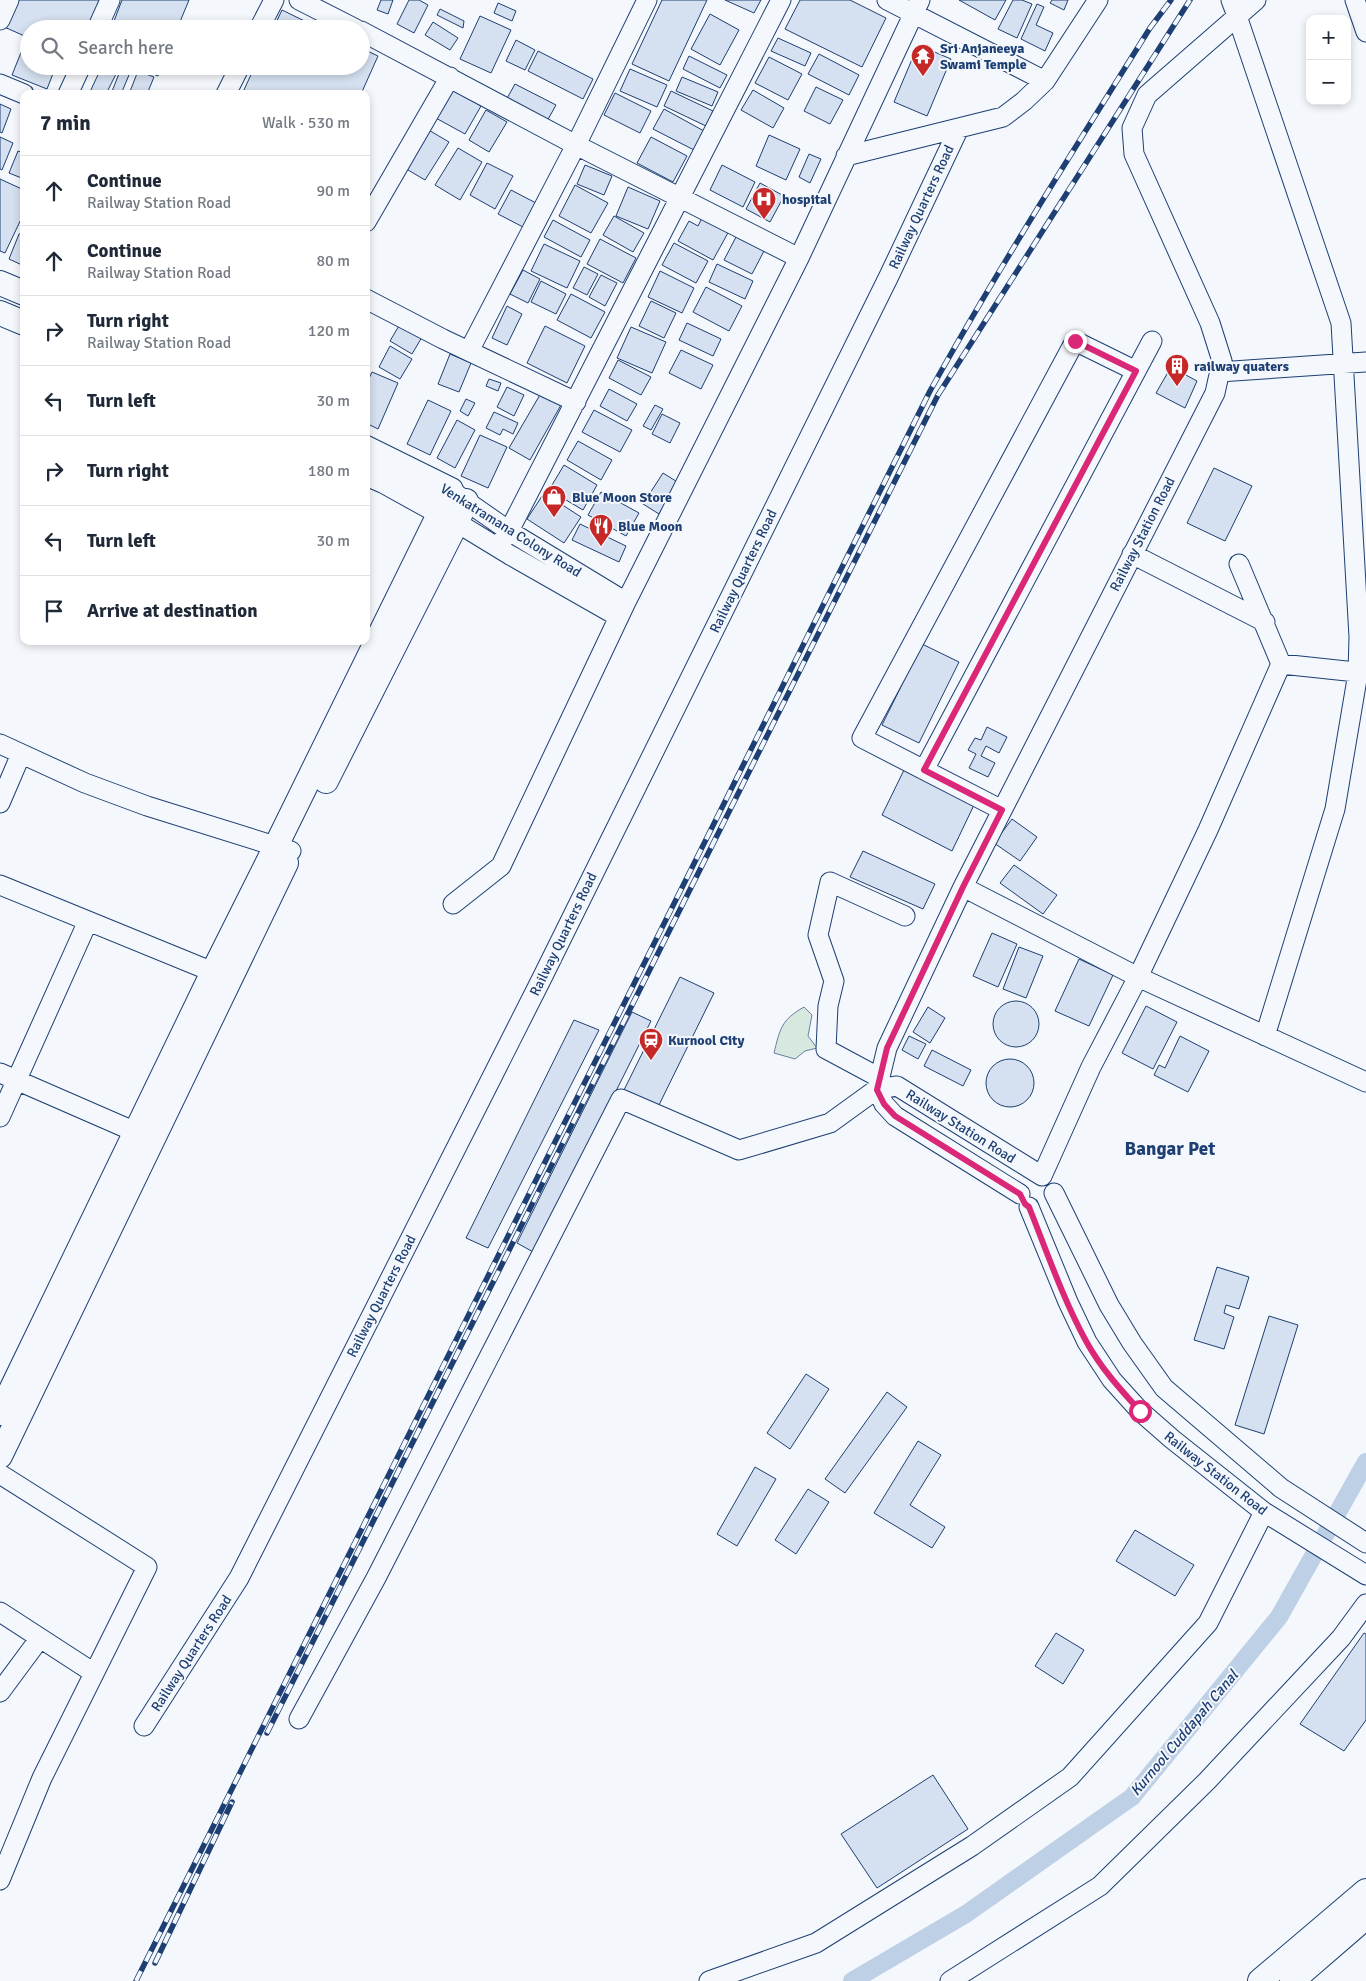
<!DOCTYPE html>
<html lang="en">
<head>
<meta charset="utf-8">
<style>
  body { margin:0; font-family:Signika,sans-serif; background:#f2f2f3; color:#1f2937 }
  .controls { position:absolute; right:15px; top:15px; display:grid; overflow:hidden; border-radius:10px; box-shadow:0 2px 8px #0003 }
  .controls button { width:45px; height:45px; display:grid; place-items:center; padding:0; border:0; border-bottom:1px solid #e0e1e3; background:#fff; color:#1f2937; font:25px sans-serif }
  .stop { position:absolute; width:15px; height:15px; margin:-11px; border:4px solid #db2777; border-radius:50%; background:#fff }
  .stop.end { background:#db2777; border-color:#fff; box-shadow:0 1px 5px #0008 }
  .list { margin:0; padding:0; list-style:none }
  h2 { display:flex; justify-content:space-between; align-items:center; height:65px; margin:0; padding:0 20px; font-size:21px }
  h2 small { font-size:16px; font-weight:400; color:#747a83 }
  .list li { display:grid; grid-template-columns:32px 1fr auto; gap:15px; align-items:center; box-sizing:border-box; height:70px; padding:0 20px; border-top:1px solid #e0e1e3 }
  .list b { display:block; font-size:19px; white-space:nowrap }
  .list p { margin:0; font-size:16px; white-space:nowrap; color:#747a83 }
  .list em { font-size:16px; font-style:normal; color:#747a83 }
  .icon { flex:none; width:28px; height:28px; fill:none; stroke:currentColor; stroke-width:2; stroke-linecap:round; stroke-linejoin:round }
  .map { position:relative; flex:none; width:1366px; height:1981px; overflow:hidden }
  .search { position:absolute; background:#fff; box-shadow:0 2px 8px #0003; left:20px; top:20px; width:350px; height:55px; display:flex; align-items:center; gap:12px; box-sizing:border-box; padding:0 18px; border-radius:28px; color:#747a83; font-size:19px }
  .panel { position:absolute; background:#fff; box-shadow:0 2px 8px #0003; left:20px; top:90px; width:350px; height:555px; border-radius:10px }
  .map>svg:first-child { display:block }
  .green { fill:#d7e8df; stroke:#687fa3 }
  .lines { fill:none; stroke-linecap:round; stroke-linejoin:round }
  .canal { stroke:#bed0e5; stroke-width:18 }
  .building { fill:#d5e0f0; stroke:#1d3f73 }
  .minor-casing { stroke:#1d3f73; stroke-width:21 }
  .major-casing { stroke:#1d3f73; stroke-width:26 }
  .minor { stroke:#f4f7fb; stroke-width:19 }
  .major { stroke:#f4f7fb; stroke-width:24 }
  .rail-casing { stroke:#1d3f73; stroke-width:5.5 }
  .rail { stroke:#f4f7fb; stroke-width:4; stroke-dasharray:11; stroke-linecap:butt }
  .route { stroke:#db2777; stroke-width:6 }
  .labels { text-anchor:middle; stroke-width:4; stroke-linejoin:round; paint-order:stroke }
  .poi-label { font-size:14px; font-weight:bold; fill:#1d3f73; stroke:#f4f7fb; text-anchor:start }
  .street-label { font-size:14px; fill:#1d3f73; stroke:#f4f7fb }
  .water-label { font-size:15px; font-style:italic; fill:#1d3f73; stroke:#f4f7fb }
  .district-label { font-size:19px; font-weight:bold; fill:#1d3f73; stroke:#f4f7fb }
</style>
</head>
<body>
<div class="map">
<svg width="1366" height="1981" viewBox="0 0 1366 1981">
  <rect width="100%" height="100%" fill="#f4f7fb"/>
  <path class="green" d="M804,1007L812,1015L808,1036L817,1048L805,1051L795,1059L774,1053C780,1029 781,1020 804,1007Z"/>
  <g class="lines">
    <path class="canal" d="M852,1981L966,1914L1132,1797L1279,1617L1366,1462"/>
  </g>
  <path class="building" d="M13,0H104L91,29H29V38L2,26Z
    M122,0H189L177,29H111Z
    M381,0H393L388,14L377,10Z
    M409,0H419L428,5L414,33L397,24Z
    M662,0H707L669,81L632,64Z
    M725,0H761L754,13Z
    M800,0H850L886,18L862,67L785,29Z
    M959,0H1006L995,20Z
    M1013,0H1022L1032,4L1017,38L998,29Z
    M1052,0H1068L1064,10L1050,3Z
    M498,3L516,11L512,21L494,13Z
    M1037,4L1044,7L1036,25L1053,33L1045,51L1021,39Z
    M440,9L464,21L463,28L437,15Z
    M282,10L321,29H273Z
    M710,14L739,30L720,65L691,49Z
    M480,16L511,30L491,73L460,59Z
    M433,22L458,38L450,50L425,35Z
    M778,38L811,53L805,66L771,51Z
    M516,40L535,50L525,70L506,61Z
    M24,45L29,47V66H56L47,89L12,75Z
    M918,45L951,59L927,116L894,102Z
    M361,48L378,56L361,94H248L243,92L255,66H361Z
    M538,51L593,79L583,99L528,71Z
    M819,54L859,75L849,95L808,74Z
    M689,56L727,75L720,88L683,69Z
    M769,57L802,74L788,100L755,83Z
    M102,66H108L118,70L106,94H89Z
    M134,66H162L158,76Z
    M630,69L667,85L657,107L620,91Z
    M120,71L129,75L121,94H111Z
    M138,71L154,77L147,94H129Z
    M682,77L718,92L712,106L676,91Z
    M515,84L556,105L546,123L505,102Z
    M816,87L843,100L830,124L804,111Z
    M451,89L481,106L465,134L434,117Z
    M753,90L784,108L773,128L741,110Z
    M671,91L713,111L706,126L664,106Z
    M615,93L651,111L640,133L604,115Z
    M0,104L11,109L2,133L0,132Z
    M664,109L704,131L694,150L653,129Z
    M486,110L507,122L489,152L469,140Z
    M427,129L449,142L425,180L403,167Z
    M769,135L800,149L786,180L756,166Z
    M0,137L13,143L2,170L0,169Z
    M651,137L687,156L673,182L637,163Z
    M458,148L482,162L460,200L435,185Z
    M18,151L24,153V179L9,173Z
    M809,154L821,159L810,183L799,177Z
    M487,163L513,176L495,209L470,195Z
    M585,165L612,176L604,195L577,184Z
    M722,165L755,182L743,207L710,190Z
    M0,179L24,190V213L5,253L0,251Z
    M760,183L784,196L770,222L746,209Z
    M575,185L608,203L591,233L559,216Z
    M628,187L660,201L648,229L616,216Z
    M511,190L536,203L523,227L498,214Z
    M614,216L644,233L633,252L603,235Z
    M703,216L729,231L713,260L678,241L689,221L698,226Z
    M553,220L590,240L581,257L544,237Z
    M24,233V266L9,259L19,234Z
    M736,237L764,251L752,274L724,260Z
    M600,239L636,258L623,283L587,264Z
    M674,243L708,261L696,283L662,265Z
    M544,244L580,261L567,288L531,271Z
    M717,264L753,281L745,299L709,282Z
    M584,267L598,274L587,295L573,288Z
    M523,270L540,279L528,303L510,294Z
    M660,271L694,288L682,313L648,297Z
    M601,275L617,283L605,306L589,297Z
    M541,281L566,294L556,314L531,302Z
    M706,287L742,306L729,331L693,312Z
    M571,294L605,312L591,338L557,320Z
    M651,301L676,313L664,338L639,326Z
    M507,306L522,314L507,345L492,338Z
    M687,323L721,339L713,356L679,340Z
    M400,324L422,337L412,354L390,341Z
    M545,326L585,346L567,383L527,363Z
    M631,327L666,342L652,373L617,358Z
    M390,346L412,359L400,379L379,367Z
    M681,350L713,365L701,389L669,373Z
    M450,354L471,363L459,392L438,384Z
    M618,360L651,377L641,395L609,378Z
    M1171,367L1197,381L1185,408L1156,393Z
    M372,372L398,383L378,429L366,423V385Z
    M489,379L501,383L498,391L486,386Z
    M507,387L524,395L514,416L497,407Z
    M609,389L637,404L627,421L600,406Z
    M541,393L561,405L530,460L509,448Z
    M466,399L475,403L468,416L460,411Z
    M428,400L451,411L430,455L407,444Z
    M655,405L663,409L651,430L643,426Z
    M594,410L632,430L620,452L582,432Z
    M494,412L518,423L513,434L503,429L500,435L486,428Z
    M662,414L680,423L670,443L652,434Z
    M457,420L475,430L455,468L437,458Z
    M480,435L507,447L488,488L461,476Z
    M578,441L612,460L601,480L567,460Z
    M564,465L597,485L583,510L549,490Z
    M1214,468L1252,486L1225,541L1187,523Z
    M663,473L679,483L659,514L643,504Z
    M601,492L639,513L626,536L588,515Z
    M544,493L581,517L564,543L527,519Z
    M580,524L626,546L619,562L572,540Z
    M922,644L959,662L919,743L882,725Z
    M987,727L1007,737L999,753L986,746L981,756L995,763L988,777L969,768L976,754L968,750L975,738L981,740Z
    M904,770L974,805L952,851L882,815Z
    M1012,819L1037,837L1020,861L994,843Z
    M863,851L935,884L923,909L850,877Z
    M1014,865L1057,895L1043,914L1000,883Z
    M992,933L1017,944L998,987L973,976Z
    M1019,947L1043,956L1026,998L1003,989Z
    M1079,959L1113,975L1089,1026L1055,1011Z
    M680,977L714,993L658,1107L624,1090Z
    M993 1024a23 23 0 1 1 46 0a23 23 0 1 1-46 0Z
    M1146,1006L1177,1022L1153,1069L1122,1053Z
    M928,1007L945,1018L930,1043L913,1032Z
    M632,1012L651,1021L535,1253L517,1243Z
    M574,1020L599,1030L488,1248L466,1238Z
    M909,1036L926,1044L918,1059L902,1050Z
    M1180,1036L1209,1051L1188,1092L1154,1075L1159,1065L1165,1068Z
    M932,1050L971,1070L963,1086L924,1066Z
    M986 1083a24 24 0 1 1 48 0a24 24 0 1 1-48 0Z
    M1217,1267L1249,1277L1239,1309L1226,1305L1224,1313L1234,1317L1224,1349L1194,1340Z
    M1269,1316L1298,1325L1264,1434L1235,1425Z
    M806,1374L829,1389L790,1449L767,1433Z
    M887,1392L907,1407L845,1493L825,1479Z
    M918,1441L941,1455L910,1505L945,1527L932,1548L874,1513Z
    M755,1467L776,1479L737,1546L717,1534Z
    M808,1489L829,1502L796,1554L775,1540Z
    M1135,1530L1194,1565L1175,1596L1116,1561Z
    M1056,1633L1084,1650L1063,1684L1035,1666Z
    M1364,1633L1366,1634V1720L1344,1751L1300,1724Z
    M933,1775L968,1829L877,1888L841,1834Z"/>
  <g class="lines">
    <defs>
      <path id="minor" d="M299,0L356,29
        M887,0L1045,81
        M1231,0L1237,16L1341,323L1359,637L1358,673L1335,809L1265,1036
        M1355,0L1366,32
        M0,20L9,0
        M97,29L110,0
        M259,29L274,0
        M361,31L576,145L799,258
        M0,84L24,94
        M68,94L81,66
        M226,94L240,66
        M846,156L1003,117L1024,101L1045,81L1098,0
        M366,222L450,77
        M366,299L443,339L576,402
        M469,351L576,145L647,0
        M1219,372L1366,362
        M456,494L509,531L626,602
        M446,516L510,555L619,617
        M498,547L509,531L781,0
        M1132,554L1265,622
        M1281,664L1366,673
        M0,744L85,783L147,806L291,851
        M924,770L1152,341
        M0,803L21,754
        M1002,810L862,738L1075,341L1136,371
        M0,885L213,972
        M963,887L1138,977L1366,1082
        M453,904L501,866L626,602L799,258L920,0
        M0,1073L147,1137
        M880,1078L826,1049L828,1006L834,981L818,935L830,882L905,916
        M0,1117L88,921
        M1054,1193L1109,1305L1132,1343L1164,1388L1281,1488L1366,1543
        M1020,1194L895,1116L884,1104L877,1089L887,1048L963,887L1215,393L1222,361L1210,323L1134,154L1132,128L1147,95L1256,0
        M1029,1207L1068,1302L1087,1342L1112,1380L1140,1411L1172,1439L1264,1512L1366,1575
        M0,1474L147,1567L42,1778L0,1880
        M0,1612L94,1673
        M0,1692L40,1638
        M299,1719L376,1578L621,1099L739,1150L830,1123L877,1089L897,1086L1042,1176L1091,1067L1138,977L1208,830L1281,664L1239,564
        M144,1726L239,1578L542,978L889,276L959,128
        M709,1981L816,1943L972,1846L1070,1777L1208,1623L1264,1512
        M950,1981L1100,1886L1207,1781L1341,1638L1366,1604"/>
      <path id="major" d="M0,283L24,293
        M0,313L24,323
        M366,473L384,481L440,512
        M326,781L457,522L466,501
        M0,1413L213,972L276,846L451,490L366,448
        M0,1456L286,863
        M1260,1981L1366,1891
        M1292,1981L1366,1917"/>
    </defs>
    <use href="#minor" class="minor-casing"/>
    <use href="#major" class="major-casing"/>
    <use href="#minor" class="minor"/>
    <use href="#major" class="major"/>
    <defs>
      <path id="rail" d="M267,1733L938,395L1190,0
        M155,1963L232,1802
        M136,1981L930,391C999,267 1075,148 1150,28L1171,0"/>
    </defs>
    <use href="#rail" class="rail-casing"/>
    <use href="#rail" class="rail"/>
  </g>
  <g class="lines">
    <path class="route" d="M1075,341L1136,371L924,770L1002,810L963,887L887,1048L877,1090L884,1104L895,1116L1020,1194L1025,1204L1029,1207C1047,1252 1063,1299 1086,1341C1100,1367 1120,1389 1140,1411"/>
  </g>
  <defs>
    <symbol id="temple-pin" viewBox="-11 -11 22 30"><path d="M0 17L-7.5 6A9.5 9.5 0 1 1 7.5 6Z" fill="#c62828" stroke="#f4f7fb"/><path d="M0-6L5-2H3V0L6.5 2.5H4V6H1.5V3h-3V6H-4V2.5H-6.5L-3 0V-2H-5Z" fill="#fff"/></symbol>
    <symbol id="hospital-pin" viewBox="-11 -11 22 30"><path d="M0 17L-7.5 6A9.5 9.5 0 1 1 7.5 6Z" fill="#c62828" stroke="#f4f7fb"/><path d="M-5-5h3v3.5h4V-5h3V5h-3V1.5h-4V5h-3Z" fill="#fff"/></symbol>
    <symbol id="building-pin" viewBox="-11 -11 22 30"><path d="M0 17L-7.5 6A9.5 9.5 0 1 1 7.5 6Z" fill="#c62828" stroke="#f4f7fb"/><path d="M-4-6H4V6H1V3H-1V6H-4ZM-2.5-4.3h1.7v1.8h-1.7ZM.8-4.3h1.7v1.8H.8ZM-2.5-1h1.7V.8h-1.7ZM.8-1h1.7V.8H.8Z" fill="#fff"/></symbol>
    <symbol id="shop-pin" viewBox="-11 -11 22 30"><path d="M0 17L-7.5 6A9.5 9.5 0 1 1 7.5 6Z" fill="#c62828" stroke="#f4f7fb"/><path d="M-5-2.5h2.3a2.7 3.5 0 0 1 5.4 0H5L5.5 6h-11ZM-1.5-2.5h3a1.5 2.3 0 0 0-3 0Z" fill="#fff"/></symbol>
    <symbol id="restaurant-pin" viewBox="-11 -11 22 30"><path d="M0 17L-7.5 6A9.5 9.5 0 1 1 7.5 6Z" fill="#c62828" stroke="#f4f7fb"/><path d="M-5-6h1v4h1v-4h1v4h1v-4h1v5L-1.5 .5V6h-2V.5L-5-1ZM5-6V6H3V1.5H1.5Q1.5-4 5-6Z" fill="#fff"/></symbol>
    <symbol id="station-pin" viewBox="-11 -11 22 30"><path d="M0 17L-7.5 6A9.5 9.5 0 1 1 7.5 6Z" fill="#c62828" stroke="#f4f7fb"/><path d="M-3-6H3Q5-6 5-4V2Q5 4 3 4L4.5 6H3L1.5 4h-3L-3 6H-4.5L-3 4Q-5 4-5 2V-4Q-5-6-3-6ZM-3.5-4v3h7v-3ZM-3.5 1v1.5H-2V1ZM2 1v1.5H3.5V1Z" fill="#fff"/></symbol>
  </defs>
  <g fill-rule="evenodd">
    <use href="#temple-pin" x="909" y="42" width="28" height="38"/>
    <use href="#hospital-pin" x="750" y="185" width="28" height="38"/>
    <use href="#building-pin" x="1163" y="352" width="28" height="38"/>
    <use href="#shop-pin" x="540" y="483" width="28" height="38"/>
    <use href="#restaurant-pin" x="587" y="512" width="28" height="38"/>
    <use href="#station-pin" x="637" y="1026" width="28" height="38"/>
  </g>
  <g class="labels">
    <g class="poi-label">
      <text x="940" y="53">Sri Anjaneeya<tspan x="940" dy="16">Swami Temple</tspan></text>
      <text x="782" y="204">hospital</text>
      <text x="1194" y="371">railway quaters</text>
      <text x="572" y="502">Blue Moon Store</text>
      <text x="618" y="531">Blue Moon</text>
      <text x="668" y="1045">Kurnool City</text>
    </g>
    <g class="street-label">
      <text transform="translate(921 207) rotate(-65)" y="5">Railway Quarters Road</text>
      <text transform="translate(511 530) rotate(32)" y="5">Venkatramana Colony Road</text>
      <text transform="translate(1142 534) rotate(-63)" y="5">Railway Station Road</text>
      <text transform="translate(743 571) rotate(-64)" y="5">Railway Quarters Road</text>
      <text transform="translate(563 934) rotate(-64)" y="5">Railway Quarters Road</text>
      <text transform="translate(961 1126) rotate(32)" y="5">Railway Station Road</text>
      <text transform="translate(381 1296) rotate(-63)" y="5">Railway Quarters Road</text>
      <text transform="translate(1216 1473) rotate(38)" y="5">Railway Station Road</text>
      <text transform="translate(191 1653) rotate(-57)" y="5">Railway Quarters Road</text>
    </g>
    <g class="water-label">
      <text transform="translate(1184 1733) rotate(-50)" y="5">Kurnool Cuddapah Canal</text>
    </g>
    <g class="district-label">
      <text x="1170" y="1155">Bangar Pet</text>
    </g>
  </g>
</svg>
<div class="controls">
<button>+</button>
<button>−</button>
</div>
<div class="stop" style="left:1140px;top:1411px"></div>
<div class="stop end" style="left:1075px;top:341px"></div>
<div class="search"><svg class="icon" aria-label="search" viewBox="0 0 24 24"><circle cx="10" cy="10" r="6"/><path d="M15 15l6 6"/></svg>Search here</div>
<section class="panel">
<h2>7 min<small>Walk · 530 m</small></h2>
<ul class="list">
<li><svg class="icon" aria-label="ahead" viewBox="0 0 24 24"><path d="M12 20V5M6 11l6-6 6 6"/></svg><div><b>Continue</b><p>Railway Station Road</p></div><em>90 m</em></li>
<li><svg class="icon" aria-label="ahead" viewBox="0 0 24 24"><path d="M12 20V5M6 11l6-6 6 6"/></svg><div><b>Continue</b><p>Railway Station Road</p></div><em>80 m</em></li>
<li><svg class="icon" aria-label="right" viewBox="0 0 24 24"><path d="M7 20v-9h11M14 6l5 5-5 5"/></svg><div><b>Turn right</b><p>Railway Station Road</p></div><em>120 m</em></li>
<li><svg class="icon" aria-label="left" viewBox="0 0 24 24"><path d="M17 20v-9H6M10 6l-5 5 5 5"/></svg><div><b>Turn left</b></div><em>30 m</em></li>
<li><svg class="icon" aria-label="right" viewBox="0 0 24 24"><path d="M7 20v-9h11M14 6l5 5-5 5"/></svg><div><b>Turn right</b></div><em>180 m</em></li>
<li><svg class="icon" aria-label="left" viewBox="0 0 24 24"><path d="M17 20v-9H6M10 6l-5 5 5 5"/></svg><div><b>Turn left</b></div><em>30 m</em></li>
<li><svg class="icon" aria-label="arrive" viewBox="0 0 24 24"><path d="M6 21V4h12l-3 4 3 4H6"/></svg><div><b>Arrive at destination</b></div></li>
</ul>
</section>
</div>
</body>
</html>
